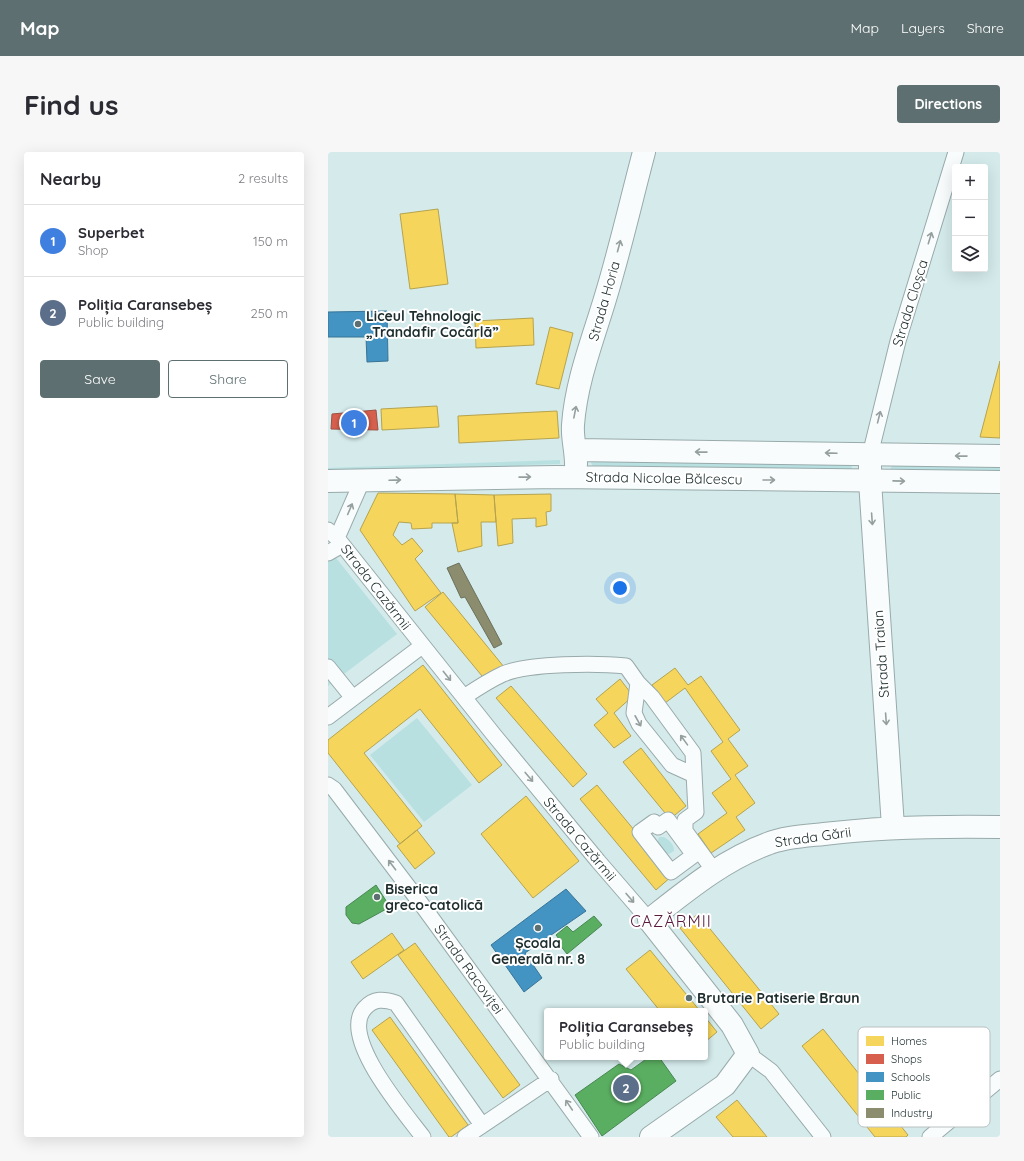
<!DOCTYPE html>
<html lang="en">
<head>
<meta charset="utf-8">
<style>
  body { margin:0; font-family:Quicksand,sans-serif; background:#f7f7f7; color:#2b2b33 }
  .controls { position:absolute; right:12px; top:12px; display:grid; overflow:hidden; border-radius:4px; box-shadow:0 4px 16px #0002 }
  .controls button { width:36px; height:36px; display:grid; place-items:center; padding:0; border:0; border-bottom:1px solid #e1e1e2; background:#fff; color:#2b2b33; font:20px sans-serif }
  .you { position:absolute; left:292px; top:436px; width:14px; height:14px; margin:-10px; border:3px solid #fff; border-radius:50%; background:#1a73e8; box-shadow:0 0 0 6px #1a73e833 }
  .badge { display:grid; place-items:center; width:26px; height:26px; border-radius:50%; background:#5d6f70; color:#fff; font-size:13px; font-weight:700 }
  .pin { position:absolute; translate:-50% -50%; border:2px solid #fff; box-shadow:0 1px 4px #0006 }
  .popup { position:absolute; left:216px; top:856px; width:164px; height:52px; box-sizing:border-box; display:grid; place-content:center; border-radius:4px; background:#fff; filter:drop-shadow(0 1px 3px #0005); font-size:13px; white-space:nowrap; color:#7c7c81 }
  .popup b { font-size:15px; color:#2b2b33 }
  .popup::after { content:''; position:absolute; left:50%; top:100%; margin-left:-8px; border:8px solid transparent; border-top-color:#fff }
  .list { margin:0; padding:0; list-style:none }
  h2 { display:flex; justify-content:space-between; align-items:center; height:52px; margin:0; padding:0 16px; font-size:17px }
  h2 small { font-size:13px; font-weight:400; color:#7c7c81 }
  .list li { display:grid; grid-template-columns:26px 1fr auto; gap:12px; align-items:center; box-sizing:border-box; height:72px; padding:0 16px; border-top:1px solid #e1e1e2 }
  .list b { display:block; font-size:15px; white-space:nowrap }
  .list p { margin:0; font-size:13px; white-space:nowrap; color:#7c7c81 }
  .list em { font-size:13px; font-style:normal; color:#7c7c81 }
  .actions { display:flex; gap:8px; padding:12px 16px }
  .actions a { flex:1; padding:9px 0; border:1px solid #5d6f70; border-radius:4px; text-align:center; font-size:14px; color:#5d6f70 }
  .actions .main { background:#5d6f70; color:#fff }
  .icon { flex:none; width:22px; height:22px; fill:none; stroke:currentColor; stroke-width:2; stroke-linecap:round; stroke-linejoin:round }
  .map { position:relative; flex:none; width:672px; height:985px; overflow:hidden; border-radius:4px }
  header { display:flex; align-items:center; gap:24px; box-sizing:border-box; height:56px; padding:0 20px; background:#5d6f70; color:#fff }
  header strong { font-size:19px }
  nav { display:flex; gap:22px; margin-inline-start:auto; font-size:14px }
  .intro { display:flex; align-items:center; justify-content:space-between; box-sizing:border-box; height:96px; padding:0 24px }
  h1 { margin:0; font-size:28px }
  .button { padding:10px 18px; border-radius:4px; background:#5d6f70; color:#fff; font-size:14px; font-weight:700 }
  main { display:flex; gap:24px; padding:0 24px }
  aside { flex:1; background:#fff; border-radius:4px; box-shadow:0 4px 16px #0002 }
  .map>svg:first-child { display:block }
  .green { fill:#b8e0e1 }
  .homes { fill:#f6d55c; stroke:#b5a34e }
  .shops { fill:#d6604d; stroke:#9e5143 }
  .schools { fill:#4393c3; stroke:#387496 }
  .public { fill:#5aae61; stroke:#488751 }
  .industry { fill:#8c8c6e; stroke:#6b705a }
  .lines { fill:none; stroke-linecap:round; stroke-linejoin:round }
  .street-casing { stroke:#99aaab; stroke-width:17 }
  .secondary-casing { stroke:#99aaab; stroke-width:24 }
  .primary-casing { stroke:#99aaab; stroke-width:24 }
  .street { stroke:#f9fcfc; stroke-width:15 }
  .secondary { stroke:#f9fcfc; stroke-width:22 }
  .primary { stroke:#f9fcfc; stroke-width:22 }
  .oneway { stroke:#969f9f }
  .poi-dot { fill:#5d6f70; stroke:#fff; stroke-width:1.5 }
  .labels { text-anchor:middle; stroke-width:4; stroke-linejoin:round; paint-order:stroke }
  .street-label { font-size:14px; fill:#1d2d2d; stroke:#fff }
  .poi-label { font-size:14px; font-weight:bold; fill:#1d2d2d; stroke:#fff; text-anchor:start }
  .quarter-label { font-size:16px; letter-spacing:1px; fill:#581b3f; stroke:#fff }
  .key { fill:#fff; stroke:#bbc0c0; stroke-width:1 }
  .key-label { font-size:11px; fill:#1d2d2d }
</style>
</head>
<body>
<header>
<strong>Map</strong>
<nav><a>Map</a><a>Layers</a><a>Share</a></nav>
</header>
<div class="intro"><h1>Find us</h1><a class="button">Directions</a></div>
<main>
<aside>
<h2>Nearby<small>2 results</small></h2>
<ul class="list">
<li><span class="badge" style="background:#3f7fe0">1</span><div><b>Superbet</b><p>Shop</p></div><em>150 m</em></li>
<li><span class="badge" style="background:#5c6f8a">2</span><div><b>Poliția Caransebeș</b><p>Public building</p></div><em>250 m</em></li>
</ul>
<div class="actions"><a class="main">Save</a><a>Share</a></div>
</aside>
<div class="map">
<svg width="672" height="985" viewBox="0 0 672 985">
  <rect width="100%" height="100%" fill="#d4eaeb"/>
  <path class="green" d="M266,307L520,311L524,314L523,319L266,316L263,311Z
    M232,308V312L197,313L174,317L0,320V316Z
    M566,312L672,313V321L566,320L562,317Z
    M0,396L69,482L0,534Z
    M89,566L144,633L96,670L42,603Z
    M331,685H336C342,689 346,692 346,699L341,702L335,699L329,691Z"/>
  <path class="homes" d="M110,57L120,132L82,137L72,62Z
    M205,166L206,193L148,196L147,169Z
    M222,175L245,181L231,237L208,232Z
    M672,209V286L652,285Z
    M109,254L111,275L54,278L53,257Z
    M229,259L231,286L131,291L130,264Z
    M50,341L127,342L130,371H104V376L84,377L83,371L71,370L65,383L74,393L84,386L95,399L87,407L113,441L87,459L32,378Z
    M127,342L166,343L168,370H153L154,394L130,400L124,371H130Z
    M223,342V359L218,360L219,373L208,375V366L184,367L185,391L170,394L166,343Z
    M115,440L176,515L159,530L97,455Z
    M95,513L174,613L151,631L92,557L36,601L94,674L72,692L0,601V588Z
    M347,516L360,533L373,524L412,578L400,587L420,614L407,623L427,651L408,665L417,678L383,701L370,682L399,661L384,641L403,627L383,599L395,590L357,536L337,551L324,533Z
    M292,527L305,544L286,561L303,584L286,596L266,573L280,561L268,547Z
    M183,534L259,622L245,635L168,546Z
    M313,596L358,654L342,667L295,610Z
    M269,633L344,724L328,738L252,647Z
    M198,644L251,709L205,746L153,682Z
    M89,678L107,701L87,717L69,694Z
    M370,762L451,862L433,877L352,776Z
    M64,781L76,798L35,827L23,810Z
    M87,791L192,933L175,946L70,803Z
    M322,798L372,859H332L298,817Z
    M62,865L140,973L123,985H121L44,878Z
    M377,865L389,880L377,890Z
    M495,877L580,983L578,985H547L474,894Z
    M409,948L439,985H405L388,965Z"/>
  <path class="shops" d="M48,258L50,278L3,277L4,262Z"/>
  <path class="schools" d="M59,159L60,209L39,210L38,185H0V160Z
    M238,737L258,759L197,801L214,826L196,840L163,793Z"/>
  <path class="public" d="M48,733L62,755L31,772L24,771L18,763V755Z
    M266,764L274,773L239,802L232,793L234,791L228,783L239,774L245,780Z
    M321,905H331L348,929L274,984L247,943L291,912L303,918Z"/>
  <path class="industry" d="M131,411L174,492L166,496L137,445L133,446L119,416Z"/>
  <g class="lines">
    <defs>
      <path id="street" d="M542,303L570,189L628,0
        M0,378L9,386L166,583L270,709L321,768
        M9,386L34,329
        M0,401L14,393
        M0,515L25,546
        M310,531L306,561L311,572L344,613L366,623
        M136,545C148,537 162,528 175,522C201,511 269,511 298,514L310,531L324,545L365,601L368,660L357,668V679L387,720
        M0,565L94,494
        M0,633L6,637L94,753L263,985
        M340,668L366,703L343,720L312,680L326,670L330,675Z
        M420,902L443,919L495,985
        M95,985C77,961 10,884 37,856C46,846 56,847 68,851L154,973
        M137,985L223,927
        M602,985L672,927"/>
      <path id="secondary" d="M542,303V329L565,675
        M323,985L397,933L420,902L404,873L321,768C357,740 395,708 439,692C456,685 477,684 496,682C554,675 613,674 672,675"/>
      <path id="primary" d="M248,298L672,304
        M248,312C248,298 244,286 245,273C248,230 265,187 277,147C292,98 303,49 316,0
        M0,329L228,325L672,330"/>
    </defs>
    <use href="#street" class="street-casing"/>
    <use href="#secondary" class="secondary-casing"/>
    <use href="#primary" class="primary-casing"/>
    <use href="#street" class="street"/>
    <use href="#secondary" class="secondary"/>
    <use href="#primary" class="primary"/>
  </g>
  <defs><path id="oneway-shaft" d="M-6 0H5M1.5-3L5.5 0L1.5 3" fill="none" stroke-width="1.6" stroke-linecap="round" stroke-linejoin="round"/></defs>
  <g class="oneway">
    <use href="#oneway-shaft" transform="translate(602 86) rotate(-73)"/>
    <use href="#oneway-shaft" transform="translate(291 94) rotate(-75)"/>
    <use href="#oneway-shaft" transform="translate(247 260) rotate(-79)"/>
    <use href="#oneway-shaft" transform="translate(551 265) rotate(-76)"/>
    <use href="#oneway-shaft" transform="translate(373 300) rotate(-179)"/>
    <use href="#oneway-shaft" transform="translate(503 301) rotate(-178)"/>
    <use href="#oneway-shaft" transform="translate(633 304) rotate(-179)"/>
    <use href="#oneway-shaft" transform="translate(197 325) rotate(-1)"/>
    <use href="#oneway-shaft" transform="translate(67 328) rotate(-2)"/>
    <use href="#oneway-shaft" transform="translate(441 328)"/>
    <use href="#oneway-shaft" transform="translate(571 329) rotate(1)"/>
    <use href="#oneway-shaft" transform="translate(22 357) rotate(-67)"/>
    <use href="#oneway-shaft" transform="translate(544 367) rotate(86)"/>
    <use href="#oneway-shaft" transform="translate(119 524) rotate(51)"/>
    <use href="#oneway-shaft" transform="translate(558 567) rotate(86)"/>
    <use href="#oneway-shaft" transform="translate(310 569) rotate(61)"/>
    <use href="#oneway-shaft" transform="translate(356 588) rotate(-126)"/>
    <use href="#oneway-shaft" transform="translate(201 625) rotate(50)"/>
    <use href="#oneway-shaft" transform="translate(64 713) rotate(-127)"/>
    <use href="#oneway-shaft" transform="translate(302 746) rotate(49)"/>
    <use href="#oneway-shaft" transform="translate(241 953) rotate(-124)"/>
  </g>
  <g class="poi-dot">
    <circle cx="30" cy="172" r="4"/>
    <circle cx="49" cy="745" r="4"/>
    <circle cx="210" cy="776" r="4"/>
    <circle cx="361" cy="846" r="4"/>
  </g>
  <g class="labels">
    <g class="street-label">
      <text transform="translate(276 149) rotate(-74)" y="5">Strada Horia</text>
      <text transform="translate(582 151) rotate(-73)" y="5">Strada Cloșca</text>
      <text transform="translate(336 326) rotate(1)" y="5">Strada Nicolae Bălcescu</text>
      <text transform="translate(48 435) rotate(52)" y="5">Strada Cazărmii</text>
      <text transform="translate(553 502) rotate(-94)" y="5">Strada Traian</text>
      <text transform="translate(485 685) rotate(-8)" y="5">Strada Gării</text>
      <text transform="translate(252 687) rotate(50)" y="5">Strada Cazărmii</text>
      <text transform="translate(141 817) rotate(54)" y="5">Strada Racoviței</text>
    </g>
    <g class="poi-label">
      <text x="38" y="169">Liceul Tehnologic<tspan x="38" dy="16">„Trandafir Cocârlă”</tspan></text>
      <text x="57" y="742">Biserica<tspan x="57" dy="16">greco-catolică</tspan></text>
      <text x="210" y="796" text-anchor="middle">Școala<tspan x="210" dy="16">Generală nr. 8</tspan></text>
      <text x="369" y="851">Brutarie Patiserie Braun</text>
    </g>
    <g class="quarter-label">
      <text x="343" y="775">CAZĂRMII</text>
    </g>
  </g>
  <rect x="530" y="875" width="132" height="100" rx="6" class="key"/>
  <rect x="538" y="884" width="18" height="10" fill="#f6d55c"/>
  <rect x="538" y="902" width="18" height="10" fill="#d6604d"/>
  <rect x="538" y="920" width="18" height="10" fill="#4393c3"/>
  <rect x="538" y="938" width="18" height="10" fill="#5aae61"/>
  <rect x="538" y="956" width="18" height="10" fill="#8c8c6e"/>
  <g class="key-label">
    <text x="563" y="893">Homes</text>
    <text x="563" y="911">Shops</text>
    <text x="563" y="929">Schools</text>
    <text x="563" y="947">Public</text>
    <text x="563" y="965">Industry</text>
  </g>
</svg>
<div class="controls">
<button>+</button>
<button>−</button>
<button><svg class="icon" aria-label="layers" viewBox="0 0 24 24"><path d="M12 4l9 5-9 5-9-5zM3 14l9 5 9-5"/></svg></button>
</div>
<div class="you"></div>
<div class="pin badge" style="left:26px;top:271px;background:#3f7fe0">1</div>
<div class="pin badge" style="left:298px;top:936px;background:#5c6f8a">2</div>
<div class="popup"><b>Poliția Caransebeș</b>Public building</div>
</div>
</main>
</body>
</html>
